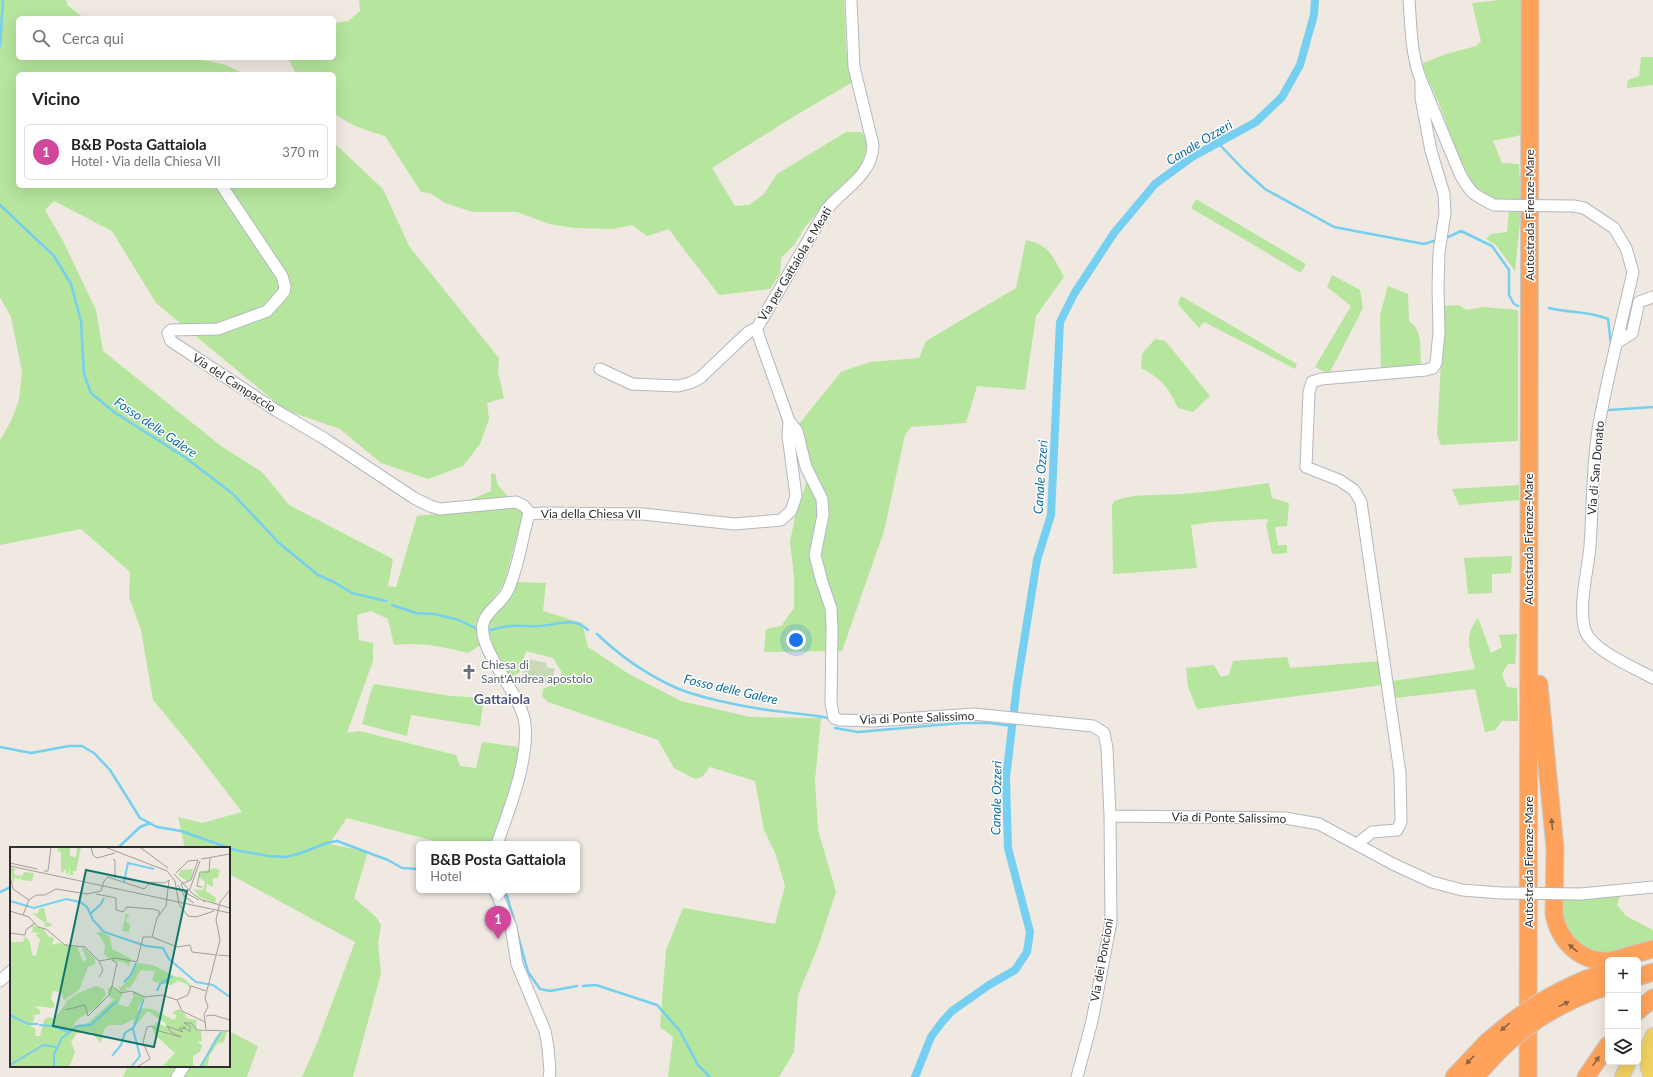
<!DOCTYPE html>
<html lang="it">
<head>
<meta charset="utf-8">
<style>
  body { margin:0; font-family:Lato,sans-serif; background:#f6f6f6; color:#222 }
  .controls { position:absolute; right:12px; bottom:12px; display:grid; overflow:hidden; border-radius:6px; box-shadow:0 4px 16px #0002 }
  .controls button { width:36px; height:36px; display:grid; place-items:center; padding:0; border:0; border-bottom:1px solid #e0e0e0; background:#fff; color:#222; font:20px sans-serif }
  .you { position:absolute; left:796px; top:640px; width:14px; height:14px; margin:-10px; border:3px solid #fff; border-radius:50%; background:#1a73e8; box-shadow:0 0 0 6px #1a73e833 }
  .badge { display:grid; place-items:center; width:26px; height:26px; border-radius:50%; background:#2563eb; color:#fff; font-size:13px; font-weight:700 }
  .pin { position:absolute; translate:-50% -33px; filter:drop-shadow(0 1px 2px #0008) }
  .pin::after { content:''; position:absolute; top:21px; width:14px; height:12px; background:inherit; clip-path:polygon(0 0,100% 0,50% 100%) }
  .popup { position:absolute; left:416px; top:841px; width:164px; height:52px; box-sizing:border-box; display:grid; place-content:center; border-radius:6px; background:#fff; filter:drop-shadow(0 1px 3px #0005); font-size:13px; white-space:nowrap; color:#767676 }
  .popup b { font-size:15px; color:#222 }
  .popup::after { content:''; position:absolute; left:50%; top:100%; margin-left:-8px; border:8px solid transparent; border-top-color:#fff }
  .list { margin:0; padding:0; list-style:none }
  h2 { display:flex; justify-content:space-between; align-items:center; height:52px; margin:0; padding:0 16px; font-size:17px }
  h2 small { font-size:13px; font-weight:400; color:#767676 }
  .list li { display:grid; grid-template-columns:26px 1fr auto; gap:12px; align-items:center; box-sizing:border-box; height:56px; margin:0 8px 8px; padding:0 8px; border:1px solid #e0e0e0; border-radius:6px }
  .list b { display:block; font-size:15px; white-space:nowrap }
  .list p { margin:0; font-size:13px; white-space:nowrap; color:#767676 }
  .list em { font-size:13px; font-style:normal; color:#767676 }
  .icon { flex:none; width:22px; height:22px; fill:none; stroke:currentColor; stroke-width:2; stroke-linecap:round; stroke-linejoin:round }
  .map { position:relative; flex:none; width:1653px; height:1077px; overflow:hidden }
  .search { position:absolute; background:#fff; box-shadow:0 4px 16px #0002; left:16px; top:16px; width:320px; height:44px; display:flex; align-items:center; gap:10px; box-sizing:border-box; padding:0 14px; border-radius:6px; color:#767676; font-size:15px }
  .panel { position:absolute; background:#fff; box-shadow:0 4px 16px #0002; left:16px; top:72px; width:320px; height:116px; border-radius:6px }
  .map>svg:first-child { display:block }
  .green { fill:#b6e59e }
  .cemetery { fill:#c8d9b8 }
  .lines { fill:none; stroke-linecap:round; stroke-linejoin:round }
  .stream { stroke:#75cff0; stroke-width:2.5 }
  .canal { stroke:#75cff0; stroke-width:8 }
  .minor-casing { stroke:#b4b7c1; stroke-width:13 }
  .major-casing { stroke:#c9c9c9; stroke-width:16 }
  .highway-casing { stroke:#c9c9c9; stroke-width:19 }
  .minor { stroke:#fff; stroke-width:11 }
  .major { stroke:#f2d163; stroke-width:14 }
  .highway { stroke:#ffa35c; stroke-width:17 }
  .minor-bridge-casing { stroke:#b4b7c1; stroke-width:13; stroke-linecap:butt }
  .highway-bridge-casing { stroke:#c9c9c9; stroke-width:19; stroke-linecap:butt }
  .minor-bridge { stroke:#fff; stroke-width:11 }
  .highway-bridge { stroke:#ffa35c; stroke-width:17 }
  .oneway { fill:#8c6343 }
  .labels { text-anchor:middle; stroke-width:3; stroke-linejoin:round; paint-order:stroke }
  .street-label { font-size:12px; fill:#2e2e2e; stroke:#fff }
  .worship-label { font-size:12px; fill:#5b616d; stroke:#fff; text-anchor:start }
  .water-label { font-size:13px; font-style:italic; fill:#0d6fa3; stroke:#fff }
  .quarter-label { font-size:14px; font-weight:bold; fill:#4d5680; stroke:#fff }
  .inset-river { fill:none; stroke:#75cff0; stroke-width:2 }
  .inset-road { fill:none; stroke:#a29e99; stroke-width:1 }
  .view { fill:#0f766e; fill-opacity:0.15; stroke:#0f766e; stroke-width:2 }
  .inset-edge { fill:none; stroke:#2e2e2e; stroke-width:2 }
</style>
</head>
<body>
<div class="map">
<svg width="1653" height="1077" viewBox="0 0 1653 1077">
  <rect width="100%" height="100%" fill="#efe9e1"/>
  <path class="green" d="M0,0H66L68,6L84,18H18V58H194L226,65L244,74H18V186H334V143L383,189L409,246L499,358L498,372L504,398L487,403L489,419L480,444L463,466L428,479L381,463L340,429L285,410L156,303L112,231L54,201L45,210L63,241L96,310L103,351L221,446L262,472L289,505L393,559L388,586L396,587L417,516L435,514L491,491V474L495,473L498,485L523,514L504,584L476,622L482,644L468,653C443,647 420,642 394,645L388,619L371,611L357,615L359,640L373,643V661L347,733L359,731L456,755L460,766L476,768L482,742L528,748L501,844H446L347,818L329,844L368,852L354,898L376,917L381,925L378,944L381,973L353,1077H302L317,1043L355,942L229,874V848H185L178,817L202,823L242,812L196,752L153,700L141,630L129,597L130,572L81,529L0,545V440L11,421L19,400L22,372L11,317L0,297Z
    M359,0H844L846,48L851,83L793,117L712,168L735,206L749,205L764,194L777,174L846,132H861L866,138V152L858,172L833,194L805,227L794,245L781,258L780,274L770,289L719,295C703,273 685,252 669,229L647,236L632,225L613,229L575,228L549,224L517,212H473L445,203L430,193L421,192L385,136C365,130 351,126 334,113V74H296L289,60V58H334V23L348,21L360,11Z
    M1500,0H1521V135L1493,141L1502,163L1519,164L1521,199H1497L1486,195L1473,185L1458,155L1438,101L1421,64L1443,55L1476,46L1481,41L1472,3Z
    M1641,57H1653V85L1627,88L1628,80L1639,76Z
    M1196,199L1306,264L1301,273L1191,208Z
    M1509,211L1521,212L1515,271L1496,245L1486,239L1491,234L1507,232Z
    M1026,240C1050,245 1053,257 1064,277L1036,316L1025,390L977,386L966,423L911,427L905,435L884,531L842,651L764,652L766,629L781,626L794,608V577L790,542L795,517L810,471L799,424L841,372L870,362L919,358L926,341L1016,288Z
    M1332,275L1360,290L1363,308L1329,374L1315,367L1351,306L1327,287Z
    M1388,286L1408,294L1409,321C1423,329 1420,350 1421,364L1381,370L1380,315Z
    M1181,296L1297,364L1295,369L1204,322L1199,328L1178,304Z
    M1459,305L1466,310L1484,307L1518,310V441L1441,445L1437,435L1441,362V306Z
    M1155,339L1165,341L1172,349L1210,396L1193,412L1178,408C1168,387 1162,379 1141,368L1142,354Z
    M1269,483L1272,498L1289,503L1287,526L1275,527L1278,545H1287V553L1272,554L1266,524L1268,521L1266,519L1212,522L1191,525L1197,568L1113,574L1112,506L1114,501C1134,493 1159,496 1181,494C1210,492 1240,487 1269,483Z
    M1519,485V500L1459,505L1452,489Z
    M1512,556L1511,573L1492,574V593L1468,594L1464,558Z
    M517,582L546,583L543,611L582,623L588,647L629,674L681,701L750,717L821,718L815,780L818,830L836,892L819,944L798,995L794,1052L779,1077H668L673,1037L660,1027L666,950L683,908L775,924L785,886L776,855L764,830L755,781L710,767L702,777L695,779L674,768L658,740L548,702L542,696L543,689L558,683L562,673L553,658L526,651L520,672L510,678L496,654L486,625Z
    M1478,618L1491,653L1502,647L1499,635L1517,634L1515,664H1508L1502,674L1507,687L1517,688L1518,721H1502L1495,730L1485,732L1475,689L1395,698L1392,681L1475,669C1470,648 1463,637 1478,618Z
    M1287,657L1290,668L1381,661L1383,685L1197,709L1188,687L1186,668L1214,665L1221,677L1229,675L1233,661Z
    M374,684L451,696L484,698L480,726L411,715L407,736L362,724L371,691Z
    M1621,894L1617,905L1626,916L1653,930V943L1623,952L1593,955L1567,935L1561,913V899Z
    M229,1031L258,1046L247,1077H123L128,1066H229Z"/>
  <path class="cemetery" d="M527,659L547,663L546,667L555,669L551,685L522,678Z"/>
  <g class="lines">
    <path class="stream" d="M0,46L3,0
      M1218,143L1244,170L1265,189L1334,227L1424,244L1437,240
      M0,205L54,256L71,284L81,321L84,374L91,393L114,412L186,458L233,494L279,543L318,575L334,582L352,593L386,601
      M1448,237L1461,231L1492,246L1509,270V295L1514,304L1518,306
      M1549,308C1569,313 1589,311 1608,319L1611,344
      M1609,410L1653,407
      M392,605L416,613L434,614L459,620L481,631
      M490,630C496,629 502,627 509,626C519,625 530,627 540,626C557,625 573,616 588,630
      M597,634C618,654 643,672 670,685C694,697 740,706 768,710C788,713 808,714 828,718
      M835,728L858,732L961,723H990L1012,726
      M0,747L31,753L69,746H82L94,753L110,770L140,818L157,827L181,831L235,850L269,856L286,857L301,853L327,843L337,841L388,860L402,868L419,869
      M116,848L120,846L140,827L150,823
      M503,890L507,896L515,923
      M0,892L11,887
      M516,928L528,972L540,989L550,991L577,986
      M583,986L596,985L657,1005L680,1031L698,1065L710,1077"/>
    <path class="canal" d="M915,1077L931,1037L942,1022L952,1011L989,985L1015,970L1027,952L1030,932L1008,848L1006,778L1017,685L1037,560L1051,515L1060,322L1074,294L1114,233L1155,184L1192,157L1256,122L1282,97L1300,65L1314,15L1315,0"/>
    <defs>
      <path id="minor" d="M851,0L854,67L873,145C872,176 844,188 826,210L757,328L758,334L789,421L797,431L806,467L822,499L823,515L815,555L822,582L831,608L832,627L831,704L834,718L840,720L874,721L974,714L1093,726L1104,733L1107,748L1110,816L1285,818L1319,824L1393,864L1432,882L1462,890L1501,893
        M1409,0C1411,27 1411,55 1421,80L1460,174C1471,194 1474,195 1494,205
        M222,186L282,276L285,286L284,292L267,311L218,329L171,330L168,333L171,341L277,411L325,439L414,498L430,506L440,509L516,502L524,506L531,514
        M1573,206L1584,208L1614,228L1626,248L1633,272C1622,321 1609,370 1600,419C1592,460 1593,504 1590,546C1588,571 1578,605 1585,630C1591,650 1635,668 1653,678
        M1618,342L1632,333L1639,302L1653,297
        M600,369L632,384L678,386L690,383L700,378L742,338L750,331L757,328
        M497,844C509,810 529,760 525,724C522,694 478,652 483,624C485,612 503,602 508,590C518,568 522,540 528,517L531,514L542,513L643,514L734,524L781,520L791,511L796,496L788,436L789,421
        M1357,844L1372,832L1397,830L1401,822L1400,773L1361,502L1354,490L1339,480L1306,467L1309,392L1312,382L1321,379L1426,370L1433,368L1436,363L1439,332L1438,288L1439,252L1445,213L1444,194L1431,151L1421,98V80
        M495,890L511,927L517,964L545,1031L548,1047L550,1072L549,1077
        M1581,894L1653,887
        M0,981L11,971
        M177,1077L184,1066
        M1077,1077L1092,1021L1111,922L1110,816"/>
      <path id="major" d="M1622,1077L1629,1062
        M1651,1077C1645,1063 1646,1048 1653,1035"/>
      <path id="highway" d="M1539,684L1555,848L1554,914C1559,941 1580,962 1608,961
        M1614,960L1653,949
        M1638,977L1653,972
        M1586,979L1608,972
        M1591,992L1608,986
        M1638,1011L1653,998
        M1454,1077L1486,1043
        M1475,1077L1499,1051
        M1528,1077L1530,0
        M1586,1077L1608,1045"/>
    </defs>
    <use href="#minor" class="minor-casing"/>
    <use href="#major" class="major-casing"/>
    <use href="#highway" class="highway-casing"/>
    <use href="#minor" class="minor"/>
    <use href="#major" class="major"/>
    <use href="#highway" class="highway"/>
    <defs>
      <path id="minor-bridge" d="M1494,205L1573,206
        M1501,893L1581,894"/>
      <path id="highway-bridge" d="M1486,1043C1519,1014 1546,996 1586,979
        M1499,1051C1526,1024 1556,1006 1591,992"/>
    </defs>
    <use href="#minor-bridge" class="minor-bridge-casing"/>
    <use href="#highway-bridge" class="highway-bridge-casing"/>
    <use href="#minor-bridge" class="minor-bridge"/>
    <use href="#highway-bridge" class="highway-bridge"/>
  </g>
  <defs><path id="oneway-solid" d="M-6-.8H1V-3.2L6.5 0L1 3.2V.8H-6Z"/></defs>
  <g class="oneway">
    <use href="#oneway-solid" transform="translate(1552 824) rotate(-96)"/>
    <use href="#oneway-solid" transform="translate(1573 948) rotate(-139)"/>
    <use href="#oneway-solid" transform="translate(1564 1004) rotate(-26)"/>
    <use href="#oneway-solid" transform="translate(1505 1027) rotate(140)"/>
    <use href="#oneway-solid" transform="translate(1470 1060) rotate(134)"/>
    <use href="#oneway-solid" transform="translate(1596 1061) rotate(-55)"/>
  </g>
  <defs>
    <symbol id="church-bare" viewBox="-9 -9 18 18"><path d="M-1.2-6h2.4v3.5h3.3v2.4h-3.3V6h-2.4V-.1h-3.3v-2.4h3.3Z" fill="#6b7280" stroke="#fff" stroke-width="2.5" paint-order="stroke"/></symbol>
  </defs>
  <g fill-rule="evenodd">
    <use href="#church-bare" x="458" y="661" width="22" height="22"/>
  </g>
  <g class="labels">
    <g class="street-label">
      <text transform="translate(1530 215) rotate(-90)" y="4">Autostrada Firenze-Mare</text>
      <text transform="translate(795 264) rotate(-59)" y="4">Via per Gattaiola e Meati</text>
      <text transform="translate(234 383) rotate(33)" y="4">Via del Campaccio</text>
      <text transform="translate(1596 468) rotate(-85)" y="4">Via di San Donato</text>
      <text x="591" y="518">Via della Chiesa VII</text>
      <text transform="translate(1529 539) rotate(-90)" y="4">Autostrada Firenze-Mare</text>
      <text transform="translate(917 718) rotate(-2)" y="4">Via di Ponte Salissimo</text>
      <text transform="translate(1229 818) rotate(1)" y="4">Via di Ponte Salissimo</text>
      <text transform="translate(1529 862) rotate(-90)" y="4">Autostrada Firenze-Mare</text>
      <text transform="translate(1102 960) rotate(-80)" y="4">Via dei Poncioni</text>
    </g>
    <g class="worship-label">
      <text x="481" y="669">Chiesa di<tspan x="481" dy="14">Sant'Andrea apostolo</tspan></text>
    </g>
    <g class="water-label">
      <text transform="translate(1199 142) rotate(-31)" y="5">Canale Ozzeri</text>
      <text transform="translate(156 427) rotate(34)" y="5">Fosso delle Galere</text>
      <text transform="translate(1040 477) rotate(-86)" y="5">Canale Ozzeri</text>
      <text transform="translate(731 689) rotate(13)" y="5">Fosso delle Galere</text>
      <text transform="translate(996 798) rotate(-89)" y="5">Canale Ozzeri</text>
    </g>
    <g class="quarter-label">
      <text x="502" y="704">Gattaiola</text>
    </g>
  </g>
  <g transform="translate(10 847)">
    <rect width="220" height="220" fill="#efe9e1"/>
    <path d="M48,0H60V9L66,10L67,0H71L66,24H63V28H60V19L58,28L56,27V22L51,26V5L48,4ZM0,20L6,22L3,26L6,28L12,29L14,25L24,26L22,34L11,33L10,29L9,33L5,30L3,36ZM204,21L210,23L208,31H203V40L197,37L196,44L206,51L205,56L190,50L183,42L193,43L195,35L189,30L190,26ZM183,22L181,32L177,34L168,28L171,23ZM34,61L37,75L42,77V79L34,80L35,76L22,66L28,67L29,62ZM116,67L120,68L117,70L116,75L120,77L119,85L112,84ZM24,76V79L34,82L38,89L44,91L42,98L49,96L67,100L73,115L77,112L72,102L74,100L85,112V117L78,120L69,143L54,153L51,145L43,144L41,151L45,159L43,161L24,159L30,163V167L21,169L25,170L21,179L26,182L25,189H30L34,173L38,170L45,172L57,154L68,146L86,139L94,142L96,148L87,160L67,173L63,179L78,176L103,153L106,154L100,150L97,142L101,140L113,146L108,157L118,160L124,149L122,148L124,144L135,150L127,162L129,164L130,161L142,162L164,173L167,169L162,165L169,162L175,167L176,171L186,173L187,183L191,184L192,194L187,195L192,198L190,205L183,209V220H152L165,206L145,188L142,181L146,175L156,180L155,176L138,164L126,178H123L124,172L112,178H99L94,182L91,196L81,185L67,186L61,195L65,205L59,220H0V95H13L15,89L20,95L22,108L26,109L30,92L25,88L30,86L22,85L23,79L16,82ZM90,84L100,90L102,102L121,112L119,120L116,116L99,112L94,107L95,99L90,89L86,87ZM127,116L143,118L164,129L173,131L181,138L179,141L177,137L168,134L161,138L145,135L142,133L145,124L131,123L120,141L116,140L117,144L111,145L108,139L111,140L122,129ZM217,184L214,195L208,196L200,207L197,220H190L205,191L211,185Z" fill="#b6e59e"/>
    <path class="inset-river" d="M114,35L118,16L144,22M0,54L24,61L56,52L70,55L77,60L83,73L94,85L136,99L153,101L159,112L186,135L203,138L220,150M80,67L91,57L94,51M114,135L121,128L126,116M147,144L150,137L163,129M0,168L18,177H28M29,178L43,179L58,185M25,203L33,198L46,200M102,209L111,198L115,186L124,180L134,152M0,218L25,203M122,219L130,209L123,182M44,220V207L52,191L68,179L81,178L107,154M190,220L211,185"/>
    <path class="inset-road" d="M81,0L83,8L87,11L105,6M95,0L157,24L165,34L169,57L178,69L186,70L204,64M131,1L158,21M103,12L105,13V31M191,12L220,7M188,13L181,33L171,37L174,44L180,42L190,14M0,16L27,22M0,19L220,66M34,24H38L41,0M166,26L178,14L188,13M164,27L183,47L195,55M0,29L3,42L19,53M168,38L175,50L184,56M192,40L187,39L190,25H199L200,11M174,45L189,53M86,47L106,51V63L113,65L117,60L143,62L149,64V68M193,53L220,61M0,64L19,70L28,80L36,82L55,98L75,100L89,114L106,111L127,115L133,90H142L147,71L156,59L159,33M13,68L19,53L26,48H35L46,42L77,47L91,44L94,34L98,30L134,42L141,35L154,36L160,33M0,86L15,88L16,83L25,76M142,90L167,100L180,98L182,105L207,108M208,108L220,109M102,113L107,116L102,139L111,146L121,144L135,150L152,148L167,153L178,148L181,139L196,144M89,114L93,123L89,130M167,153L172,164L195,175M55,163L75,158L78,169L99,148L102,139M196,169L203,168L220,173M196,182L194,167L198,160L195,151L210,93L206,73L210,55L220,43M127,220L140,212L133,195L137,180L142,179L149,184L171,190L161,185L157,179L173,185L169,181L175,182L173,179L180,185V179L174,176H181L187,183L220,184"/>
    <path class="view" d="M76,23L177,44L144,200L43,179Z"/>
    <rect width="220" height="220" class="inset-edge"/>
  </g>
</svg>
<div class="controls">
<button>+</button>
<button>−</button>
<button><svg class="icon" aria-label="layers" viewBox="0 0 24 24"><path d="M12 4l9 5-9 5-9-5zM3 14l9 5 9-5"/></svg></button>
</div>
<div class="you"></div>
<div class="pin badge" style="left:498px;top:939px;background:#d1479c">1</div>
<div class="popup"><b>B&amp;B Posta Gattaiola</b>Hotel</div>
<div class="search"><svg class="icon" aria-label="search" viewBox="0 0 24 24"><circle cx="10" cy="10" r="6"/><path d="M15 15l6 6"/></svg>Cerca qui</div>
<section class="panel">
<h2>Vicino<small></small></h2>
<ul class="list">
<li><span class="badge" style="background:#d1479c">1</span><div><b>B&amp;B Posta Gattaiola</b><p>Hotel · Via della Chiesa VII</p></div><em>370 m</em></li>
</ul>
</section>
</div>
</body>
</html>
